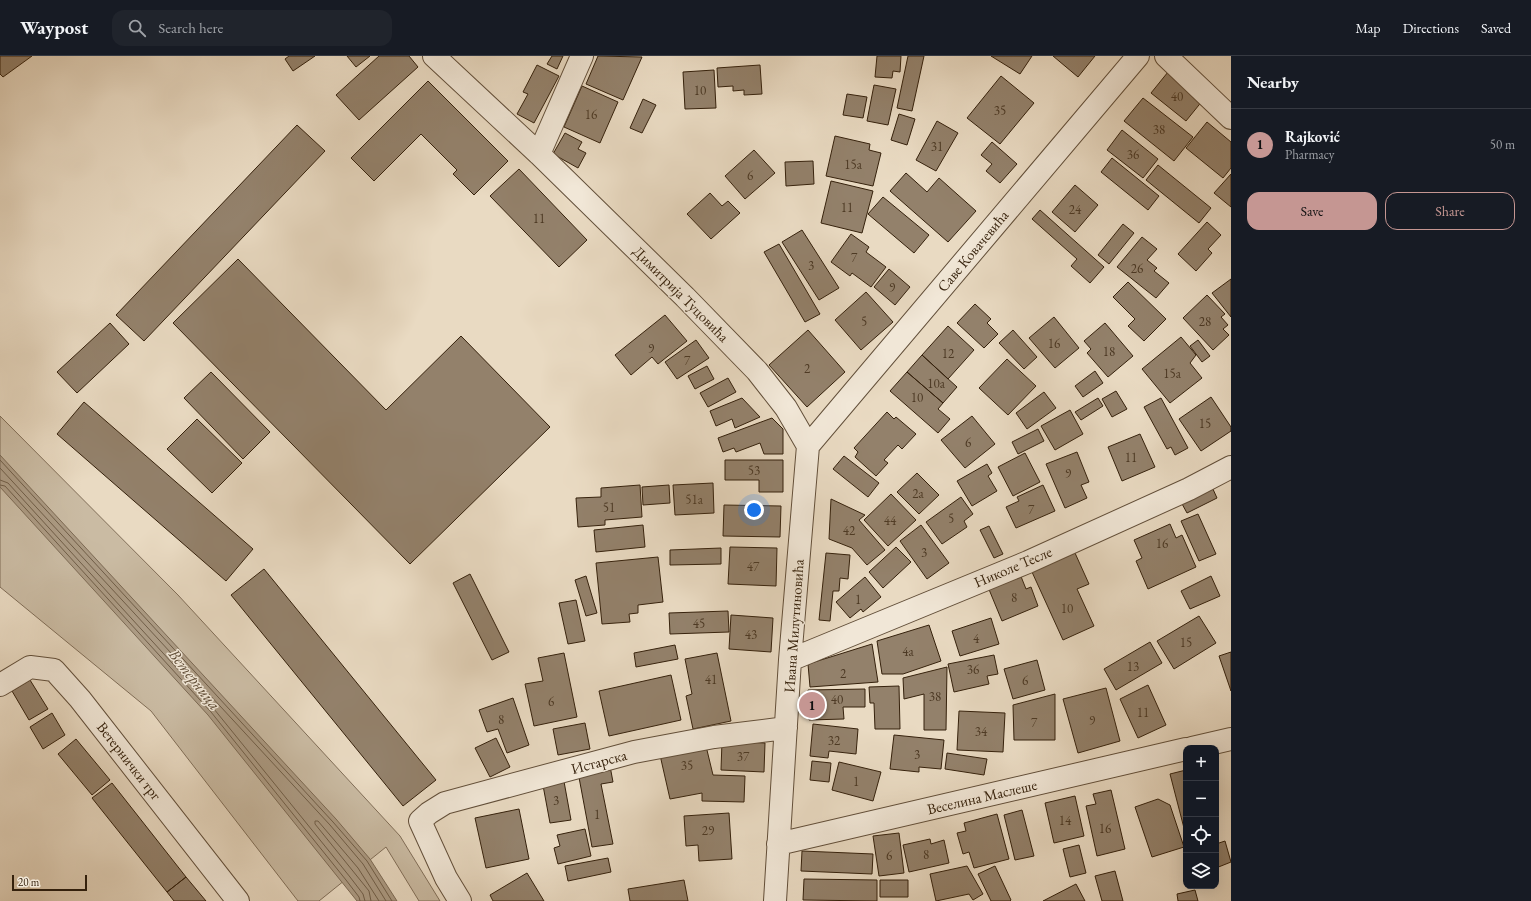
<!DOCTYPE html>
<html lang="en">
<head>
<meta charset="utf-8">
<style>
  body { margin:0; font-family:"EB Garamond",serif; background:#20242c; color:#f1f3f6 }
  .controls { position:absolute; right:12px; bottom:12px; display:grid; overflow:hidden; border-radius:8px; box-shadow:0 4px 16px #0002 }
  .controls button { width:36px; height:36px; display:grid; place-items:center; padding:0; border:0; border-bottom:1px solid #363941; background:#171b24; color:#f1f3f6; font:20px sans-serif }
  .scale { position:absolute; left:12px; bottom:10px; width:75px; box-sizing:border-box; padding-left:4px; border:2px solid #35210c; border-top:0; font-size:11px; line-height:14px; white-space:nowrap; color:#35210c; -webkit-text-stroke:3px #f1e7d7; paint-order:stroke }
  .you { position:absolute; left:754px; top:454px; width:14px; height:14px; margin:-10px; border:3px solid #fff; border-radius:50%; background:#1a73e8; box-shadow:0 0 0 6px #1a73e833 }
  .badge { display:grid; place-items:center; width:26px; height:26px; border-radius:50%; background:#c59692; color:#111; font-size:13px; font-weight:700 }
  .pin { position:absolute; translate:-50% -50%; border:2px solid #fff; box-shadow:0 1px 4px #0006 }
  .list { margin:0; padding:0; list-style:none }
  h2 { display:flex; justify-content:space-between; align-items:center; height:52px; margin:0; padding:0 16px; font-size:17px }
  h2 small { font-size:13px; font-weight:400; color:#9ea1a6 }
  .list li { display:grid; grid-template-columns:26px 1fr auto; gap:12px; align-items:center; box-sizing:border-box; height:72px; padding:0 16px; border-top:1px solid #363941 }
  .list b { display:block; font-size:15px; white-space:nowrap }
  .list p { margin:0; font-size:13px; white-space:nowrap; color:#9ea1a6 }
  .list em { font-size:13px; font-style:normal; color:#9ea1a6 }
  .actions { display:flex; gap:8px; padding:12px 16px }
  .actions a { flex:1; padding:9px 0; border:1px solid #c59692; border-radius:12px; text-align:center; font-size:14px; color:#c59692 }
  .actions .main { background:#c59692; color:#111 }
  .icon { flex:none; width:22px; height:22px; fill:none; stroke:currentColor; stroke-width:2; stroke-linecap:round; stroke-linejoin:round }
  .map { position:relative; flex:none; width:1231px; height:845px; overflow:hidden }
  header { display:flex; align-items:center; gap:24px; box-sizing:border-box; height:56px; padding:0 20px; background:#171b24; border-bottom:1px solid #363941 }
  header strong { font-size:19px }
  nav { display:flex; gap:22px; margin-inline-start:auto; font-size:14px }
  .search { width:280px; height:36px; background:#20242c; display:flex; align-items:center; gap:10px; box-sizing:border-box; padding:0 14px; border-radius:12px; color:#9ea1a6; font-size:15px }
  main { display:flex }
  aside { flex:1; background:#171b24 }
  .map>svg:first-child { display:block }
  .green { fill:#cabba3; stroke:#806e58 }
  .water { fill:#ac9b84; stroke:#7c6a54 }
  .lines { fill:none; stroke-linecap:round; stroke-linejoin:round }
  .shore { stroke:#705e48; stroke-width:1 }
  .building { fill:#93816b; stroke:#35210c }
  .street-casing { stroke:#624f3a; stroke-width:24 }
  .street { stroke:#f1e7d7; stroke-width:22 }
  .labels { text-anchor:middle; stroke-width:3; stroke-linejoin:round; paint-order:stroke }
  .number-label { font-size:13px; fill:#4c3924 }
  .street-label { font-size:15px; fill:#35210c; stroke:#f1e7d7 }
  .water-label { font-size:16px; font-style:italic; fill:#5f4c36; stroke:#f1e7d7 }
</style>
</head>
<body>
<header>
<strong>Waypost</strong>
<div class="search"><svg class="icon" aria-label="search" viewBox="0 0 24 24"><circle cx="10" cy="10" r="6"/><path d="M15 15l6 6"/></svg>Search here</div>
<nav><a>Map</a><a>Directions</a><a>Saved</a></nav>
</header>
<main>
<div class="map">
<svg width="1231" height="845" viewBox="0 0 1231 845">
  <rect width="100%" height="100%" fill="#e9dac2"/>
  <filter id="stains"><feTurbulence type="fractalNoise" baseFrequency=".005" numOctaves="4"/><feColorMatrix values="0 0 0 0 .2 0 0 0 0 .09 0 0 0 0 .02 0 0 0 .5 -.17"/></filter>
  <radialGradient id="worn" r=".72"><stop offset=".6" stop-color="#630" stop-opacity="0"/><stop offset="1" stop-color="#630" stop-opacity=".3"/></radialGradient>
  <path class="green" d="M0,360L178,539L400,780L440,845H419L386,791L319,845H298L151,655L0,531Z"/>
  <path class="water" d="M0,399L336,763L370,803L397,845H357L208,659L0,431Z"/>
  <g class="lines">
    <path class="shore" d="M0,404L333,766L367,805L392,845
      M0,412L330,769L363,808L386,845
      M0,424L8,427L214,653L350,821L363,838L365,845
      M0,429L5,430L211,656L346,824L359,841L360,845
      M371,845L369,835L315,768V765H318L358,812L379,845"/>
  </g>
  <path class="building" d="M0,0H32L3,21L0,18Z
    M289,0H315L293,15L285,3Z
    M347,0H370L356,11Z
    M379,0H409L418,11L359,64L336,39Z
    M552,0H563L557,13L547,8Z
    M598,0L642,1L623,44L586,28Z
    M877,0H901L900,16L893,15L892,22L875,21Z
    M908,0H924L912,55L897,52Z
    M991,0H1032L1020,18Z
    M1053,0H1095L1078,21Z
    M537,9L559,20L534,67L517,58L528,38L523,36Z
    M760,9L762,38L744,39V34L733,35V30L718,31L717,12Z
    M714,14L716,52L685,53L683,16Z
    M1168,16L1203,44L1186,65L1151,37Z
    M1001,20L1034,47L1000,88L967,62Z
    M428,25L508,105L474,139L453,118L457,114L421,78L374,125L351,102Z
    M874,29L896,33L888,69L867,65Z
    M582,30L618,46L600,87L564,71Z
    M847,38L867,41L863,62L843,59Z
    M1143,42L1193,81L1174,105L1124,65Z
    M643,43L656,49L642,77L630,72Z
    M899,58L915,63L907,89L891,84Z
    M937,65L958,77L936,115L916,104Z
    M1207,66L1231,86V112L1223,122L1186,92Z
    M297,69L325,95L144,285L116,259Z
    M1122,74L1158,103L1143,122L1107,94Z
    M565,77L582,86L578,93L586,97L578,112L553,98Z
    M835,80L870,88L869,94L881,97L873,130L826,120Z
    M992,86L1017,108L1000,127L986,115L992,108L981,99Z
    M754,94L775,117L745,143L725,120Z
    M1112,102L1159,140L1148,154L1101,116Z
    M813,105L814,128L786,130L785,106Z
    M1158,109L1211,152L1199,167L1146,124Z
    M519,113L587,184L559,211L490,140Z
    M906,117L927,136L939,122L976,155L948,186L890,135Z
    M1231,118V151L1214,137Z
    M831,125L873,135L862,177L821,167Z
    M1075,129L1098,149L1075,176L1052,156Z
    M710,137L722,150L728,145L740,157L711,183L687,158Z
    M883,141L929,179L914,197L868,158Z
    M1040,154L1104,211L1090,227L1071,210L1077,203L1032,163Z
    M1207,166L1221,179L1208,193L1212,197L1196,215L1178,198Z
    M1123,168L1134,177L1109,208L1098,199Z
    M802,174L839,232L819,244L782,186Z
    M851,178L869,191L866,196L886,211L871,231L852,217L850,220L831,206Z
    M1142,181L1157,193L1147,204L1157,212L1154,215L1169,227L1156,242L1117,211Z
    M779,188L820,258L805,266L764,196Z
    M238,203L386,354L461,280L550,371L410,508L173,267Z
    M889,213L910,231L895,249L874,231Z
    M1231,223V261L1212,237Z
    M1128,226L1166,263L1144,285L1128,270L1135,263L1113,241Z
    M866,236L893,266L861,294L835,264Z
    M1207,239L1225,258L1221,261L1228,269L1223,273L1229,279L1213,294L1183,262Z
    M975,248L991,263L987,267L998,278L984,292L957,267Z
    M665,259L687,285L658,308L652,301L631,319L615,299Z
    M1054,261L1079,292L1055,312L1029,282Z
    M110,267L129,288L77,337L57,316Z
    M1105,267L1133,300L1108,321L1087,297L1091,293L1084,285Z
    M948,270L974,294L948,323L922,299Z
    M808,274L845,316L807,351L769,309Z
    M1013,274L1037,301L1024,313L999,287Z
    M1181,281L1196,299L1190,307L1202,322L1170,347L1142,313Z
    M696,284L709,302L677,323L665,306Z
    M1198,284L1210,300L1202,306L1190,290Z
    M922,299L957,331L943,347L907,316Z
    M1007,303L1036,330L1008,359L979,332Z
    M707,310L714,323L695,333L688,320Z
    M1095,315L1103,327L1083,341L1075,330Z
    M211,316L270,376L243,403L184,342Z
    M907,316L943,347L938,353L950,363L938,377L890,335Z
    M728,322L736,336L708,351L700,337Z
    M1116,335L1127,353L1112,361L1102,343Z
    M1044,336L1056,352L1027,373L1016,357Z
    M1211,341L1231,371V375L1201,395L1179,363Z
    M742,342L760,361L735,372L732,363L716,370L710,355Z
    M1098,342L1103,350L1081,364L1075,356Z
    M1161,342L1188,392L1175,399L1171,391L1167,393L1144,351Z
    M84,346L253,493L226,525L57,378Z
    M1070,354L1083,378L1055,394L1041,370Z
    M887,356L894,363L896,361L916,378L902,393L898,389L884,404L888,407L876,420L855,401L858,396L854,392Z
    M972,360L995,388L965,412L941,384Z
    M772,362L783,373V398H764L760,387L736,396L734,392L723,396L718,382Z
    M197,363L242,407L212,437L167,393Z
    M1038,373L1044,385L1018,398L1012,386Z
    M1140,378L1155,411L1122,425L1108,391Z
    M1077,396L1089,426L1081,429L1087,442L1065,452L1046,408Z
    M1025,397L1040,426L1013,440L998,411Z
    M844,400L879,427L868,441L833,413Z
    M725,404H783V436H759V424H725Z
    M987,408L992,417L988,420L997,435L972,450L957,425Z
    M917,417L939,439L919,458L897,436Z
    M713,427L714,457L675,459L673,429Z
    M640,429L642,461L605,464V469L578,471L576,442L601,441V432Z
    M669,429L670,447L643,449L642,431Z
    M1043,429L1055,455L1016,472L1006,451L1019,445L1017,441Z
    M1212,431L1217,442L1187,457L1181,446Z
    M891,438L916,464L888,490L864,464Z
    M961,441L973,458L964,465L967,471L942,488L926,466Z
    M831,443L865,459L859,464L885,494L867,509L852,492L829,483Z
    M724,449L781,450L780,481L723,480Z
    M1198,458L1216,498L1199,505L1181,465Z
    M1170,468L1176,482L1182,479L1196,511L1148,533L1136,505L1142,502L1134,484Z
    M643,469L645,491L596,496L594,474Z
    M921,469L949,507L927,523L900,485Z
    M989,470L1003,498L994,502L980,474Z
    M730,491L777,492L776,530L728,528Z
    M896,491L911,506L883,532L869,516Z
    M721,492V508L670,509V494Z
    M826,497L850,499L848,523L840,522L839,535H833L830,565L819,564Z
    M1075,497L1089,528L1077,533L1094,570L1063,584L1032,516Z
    M658,501L663,546L638,549V557L629,558L630,566L602,568L596,507Z
    M264,513L436,724L403,750L231,539Z
    M470,518L509,596L492,604L453,527Z
    M1020,518L1026,533L1031,531L1038,550L1002,565L988,531Z
    M586,520L597,557L586,560L575,524Z
    M1211,520L1220,540L1190,553L1181,535Z
    M865,521L881,541L863,556L861,553L850,562L836,546Z
    M576,544L585,585L568,588L559,547Z
    M728,555L729,576L670,578L669,557Z
    M731,559L773,562L771,596L729,593Z
    M1199,560L1216,587L1174,613L1157,585Z
    M991,562L999,588L960,600L952,575Z
    M929,569L941,605L903,618H882L877,585Z
    M1150,586L1162,607L1116,634L1104,613Z
    M872,588L878,626L810,631L808,608Z
    M675,589L678,603L636,611L634,597Z
    M1231,596V635L1219,600Z
    M564,597L577,661L534,670L525,628L543,625L538,602Z
    M717,597L731,665L693,673L686,640L692,638L685,603Z
    M994,599L998,618L987,620L989,628L954,636L948,608Z
    M1037,604L1045,634L1013,643L1004,613Z
    M947,611L946,674H924V638L904,643L903,622Z
    M671,619L681,664L609,680L599,635Z
    M30,624L48,653L29,664L12,635Z
    M1148,629L1166,669L1138,682L1120,643Z
    M899,630L900,673H875L874,647H870L869,631Z
    M1106,632L1120,685L1078,697L1063,643Z
    M865,633V651H843L844,663L809,664L808,634Z
    M1055,638V684H1014L1013,649Z
    M513,642L529,689L507,697L498,673L487,676L479,654Z
    M959,655L1005,657L1003,696L957,694Z
    M52,657L65,679L43,693L30,671Z
    M585,667L590,693L558,699L553,673Z
    M813,668L858,673L856,698L829,695L828,702L810,700Z
    M894,679L944,684L941,713L919,711V716L890,713Z
    M496,682L510,711L490,721L475,692Z
    M76,683L110,724L92,739L58,698Z
    M722,685L765,687L764,716L721,714Z
    M706,690L713,719L745,720L744,746L702,745V737L670,743L660,699Z
    M947,697L987,703L984,719L945,713Z
    M812,705L831,707L829,726L810,724Z
    M839,706L881,716L873,745L832,734Z
    M610,710L613,726L601,728L613,788L592,791L578,716Z
    M1186,714V776H1185L1170,718Z
    M563,720L571,764L550,767L542,724Z
    M112,727L186,821L167,836L92,742Z
    M1111,734L1125,793L1097,800L1086,750L1096,748L1093,738Z
    M1075,740L1084,780L1054,787L1045,747Z
    M1158,743L1170,749L1184,791L1152,801L1135,751Z
    M519,753L529,803L486,812L475,762Z
    M1022,754L1034,800L1015,804L1004,759Z
    M729,757L732,803L699,805L698,789L686,790L684,760Z
    M997,758L1009,803L974,812L969,796L963,798L957,777L966,775L964,767Z
    M585,773L591,800L558,808L554,792L560,790L557,779Z
    M899,777L904,817L879,820L873,780Z
    M930,783L931,788L944,784L949,807L909,816L903,789Z
    M1225,785L1231,806L1216,812V788Z
    M1079,789L1086,817L1070,821L1063,793Z
    M802,795L873,798L872,818L801,815Z
    M608,802L611,816L568,825L565,810Z
    M967,810L983,838L973,844L969,838L936,845L930,818Z
    M995,810L1011,844L1010,845H991L978,818Z
    M1115,815L1123,845H1102L1095,820Z
    M527,817L544,845H493L490,839Z
    M186,821L206,845H174L167,836Z
    M804,823L877,824V845L803,844Z
    M684,824L688,845H630L628,833Z
    M880,824H908V841H880Z
    M1076,828L1085,845H1043Z
    M1195,834L1198,845H1178L1177,838Z"/>
  <g class="lines">
    <defs>
      <path id="street" d="M434,0L539,98L685,241L757,315L786,352L808,390
        M1166,0L1231,62
        M539,98L582,0
        M808,390L1138,0
        M790,604L1028,506L1189,433L1231,411
        M0,629L30,611L54,614L80,643L238,845
        M1192,692L1231,683
        M778,788L1186,693
        M460,845L446,822L420,765L429,757L445,747L634,696L714,681L786,672
        M775,845L790,604L808,390"/>
    </defs>
    <use href="#street" class="street-casing"/>
    <use href="#street" class="street"/>
  </g>
  <g class="labels">
    <g class="number-label">
      <text x="700" y="39">10</text>
      <text x="1177" y="45">40</text>
      <text x="1000" y="59">35</text>
      <text x="591" y="63">16</text>
      <text x="1159" y="78">38</text>
      <text x="937" y="95">31</text>
      <text x="1133" y="103">36</text>
      <text x="853" y="113">15a</text>
      <text x="750" y="124">6</text>
      <text x="847" y="156">11</text>
      <text x="1075" y="158">24</text>
      <text x="539" y="167">11</text>
      <text x="854" y="206">7</text>
      <text x="811" y="214">3</text>
      <text x="1137" y="217">26</text>
      <text x="892" y="236">9</text>
      <text x="864" y="270">5</text>
      <text x="1205" y="270">28</text>
      <text x="1054" y="292">16</text>
      <text x="651" y="297">9</text>
      <text x="1109" y="300">18</text>
      <text x="948" y="302">12</text>
      <text x="687" y="309">7</text>
      <text x="807" y="317">2</text>
      <text x="1172" y="322">15a</text>
      <text x="936" y="332">10a</text>
      <text x="917" y="346">10</text>
      <text x="1205" y="372">15</text>
      <text x="968" y="391">6</text>
      <text x="1131" y="406">11</text>
      <text x="754" y="419">53</text>
      <text x="1068" y="422">9</text>
      <text x="918" y="442">2a</text>
      <text x="694" y="448">51a</text>
      <text x="609" y="456">51</text>
      <text x="1031" y="458">7</text>
      <text x="951" y="467">5</text>
      <text x="890" y="469">44</text>
      <text x="849" y="479">42</text>
      <text x="1162" y="492">16</text>
      <text x="924" y="501">3</text>
      <text x="753" y="515">47</text>
      <text x="1014" y="546">8</text>
      <text x="858" y="548">1</text>
      <text x="1067" y="557">10</text>
      <text x="699" y="572">45</text>
      <text x="751" y="583">43</text>
      <text x="976" y="587">4</text>
      <text x="1186" y="591">15</text>
      <text x="908" y="600">4a</text>
      <text x="1133" y="615">13</text>
      <text x="973" y="618">36</text>
      <text x="843" y="622">2</text>
      <text x="711" y="628">41</text>
      <text x="1025" y="629">6</text>
      <text x="935" y="645">38</text>
      <text x="837" y="648">40</text>
      <text x="551" y="650">6</text>
      <text x="1143" y="661">11</text>
      <text x="501" y="668">8</text>
      <text x="1092" y="669">9</text>
      <text x="1034" y="671">7</text>
      <text x="981" y="680">34</text>
      <text x="834" y="689">32</text>
      <text x="917" y="703">3</text>
      <text x="743" y="705">37</text>
      <text x="687" y="714">35</text>
      <text x="856" y="730">1</text>
      <text x="556" y="749">3</text>
      <text x="597" y="763">1</text>
      <text x="1065" y="769">14</text>
      <text x="1105" y="777">16</text>
      <text x="708" y="779">29</text>
      <text x="926" y="803">8</text>
      <text x="889" y="804">6</text>
    </g>
    <g class="street-label">
      <text transform="translate(973 195) rotate(-50)" y="5">Саве Ковачевића</text>
      <text transform="translate(681 238) rotate(45)" y="5">Димитрија Туцовића</text>
      <text transform="translate(1013 511) rotate(-23)" y="5">Николе Тесле</text>
      <text transform="translate(794 570) rotate(-86)" y="5">Ивана Милутиновића</text>
      <text transform="translate(129 705) rotate(52)" y="5">Ветернички трг</text>
      <text transform="translate(599 706) rotate(-15)" y="5">Истарска</text>
      <text transform="translate(982 741) rotate(-13)" y="5">Веселина Маслеше</text>
    </g>
    <g class="water-label">
      <text transform="translate(195 623) rotate(52)" y="6">Ветерница</text>
    </g>
  </g>
  <rect width="100%" height="100%" filter="url(#stains)"/>
  <rect width="100%" height="100%" fill="url(#worn)"/>
</svg>
<div class="controls">
<button>+</button>
<button>−</button>
<button><svg class="icon" aria-label="locate" viewBox="0 0 24 24"><circle cx="12" cy="12" r="6"/><path d="M12 2v4M12 18v4M2 12h4M18 12h4"/></svg></button>
<button><svg class="icon" aria-label="layers" viewBox="0 0 24 24"><path d="M12 4l9 5-9 5-9-5zM3 14l9 5 9-5"/></svg></button>
</div>
<div class="scale">20 m</div>
<div class="you"></div>
<div class="pin badge" style="left:812px;top:649px">1</div>
</div>
<aside>
<h2>Nearby<small></small></h2>
<ul class="list">
<li><span class="badge">1</span><div><b>Rajković</b><p>Pharmacy</p></div><em>50 m</em></li>
</ul>
<div class="actions"><a class="main">Save</a><a>Share</a></div>
</aside>
</main>
</body>
</html>
